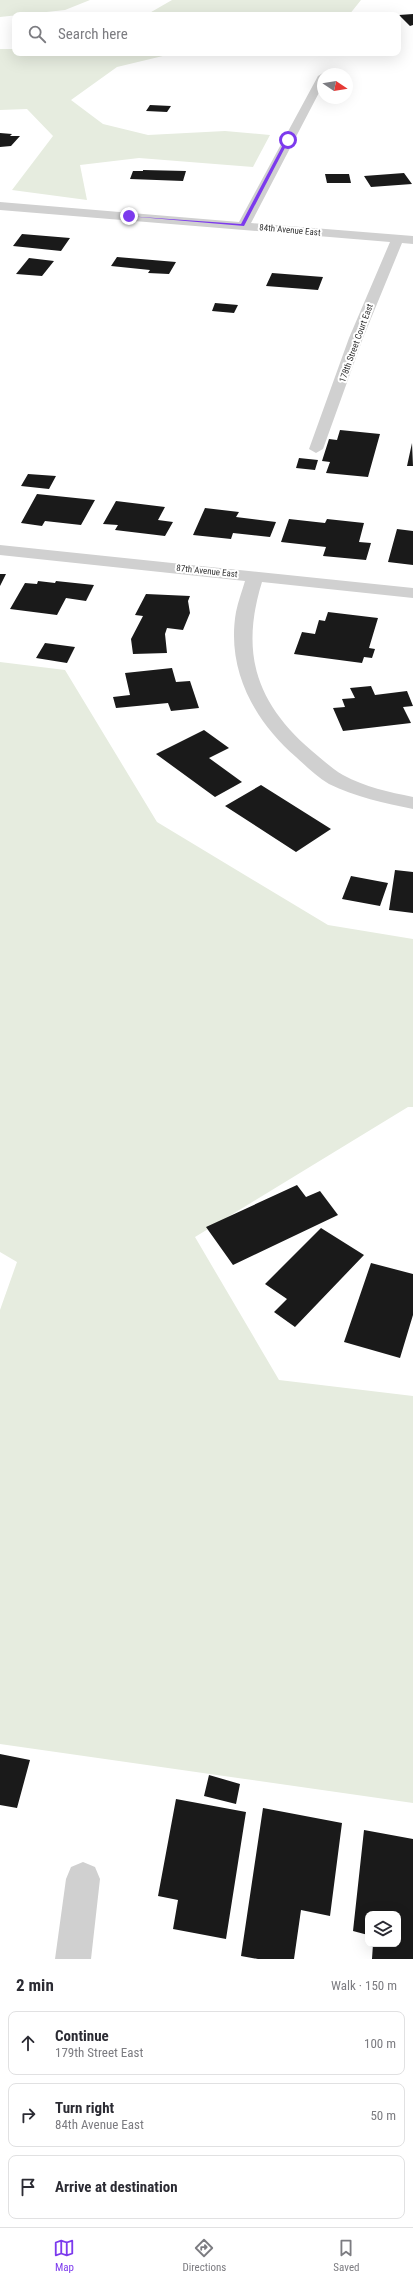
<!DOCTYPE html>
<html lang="en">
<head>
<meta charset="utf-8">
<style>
  body { margin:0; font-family:"Roboto Condensed",sans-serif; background:#f2f2f3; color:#2b2b33 }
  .controls { position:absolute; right:12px; bottom:12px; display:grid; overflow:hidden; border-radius:8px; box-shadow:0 4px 16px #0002 }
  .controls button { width:36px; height:36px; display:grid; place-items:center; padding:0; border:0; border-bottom:1px solid #e1e1e2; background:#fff; color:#2b2b33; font:20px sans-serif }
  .compass { position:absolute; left:317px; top:68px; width:36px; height:36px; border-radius:50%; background:#fff; box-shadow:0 4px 16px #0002; rotate:102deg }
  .stop { position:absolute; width:12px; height:12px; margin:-9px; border:3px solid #7c3aed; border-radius:50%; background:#fff }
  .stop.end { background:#7c3aed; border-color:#fff; box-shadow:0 1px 4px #0008 }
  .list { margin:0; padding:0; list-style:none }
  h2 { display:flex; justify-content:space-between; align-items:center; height:52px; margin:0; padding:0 16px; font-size:17px }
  h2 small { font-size:13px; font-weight:400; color:#7c7c81 }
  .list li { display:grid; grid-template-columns:26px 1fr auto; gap:12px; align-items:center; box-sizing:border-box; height:64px; margin:0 8px 8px; padding:0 8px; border:1px solid #e1e1e2; border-radius:8px }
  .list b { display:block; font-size:15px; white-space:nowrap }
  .list p { margin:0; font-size:13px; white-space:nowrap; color:#7c7c81 }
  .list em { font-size:13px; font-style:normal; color:#7c7c81 }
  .icon { flex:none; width:22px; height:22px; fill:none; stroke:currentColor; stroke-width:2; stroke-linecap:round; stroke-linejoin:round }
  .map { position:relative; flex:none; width:413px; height:1959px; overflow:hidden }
  .search { position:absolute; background:#fff; box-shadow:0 4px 16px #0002; left:12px; right:12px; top:12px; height:44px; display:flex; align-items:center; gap:10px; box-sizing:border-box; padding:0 14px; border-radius:8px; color:#7c7c81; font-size:15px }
  .sheet { height:268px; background:#fff }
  nav { display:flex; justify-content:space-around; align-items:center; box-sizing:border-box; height:56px; border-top:1px solid #e1e1e2; background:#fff; font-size:11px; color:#7c7c81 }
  nav a { display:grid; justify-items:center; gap:2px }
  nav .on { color:#7c3aed }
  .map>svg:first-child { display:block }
  .green { fill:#e6ecdf }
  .building { fill:#1a1a1a }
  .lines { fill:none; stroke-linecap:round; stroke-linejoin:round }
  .minor { fill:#d0d0d0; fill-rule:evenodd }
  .route { fill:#7c3aed }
  .labels { text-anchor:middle; stroke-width:4; stroke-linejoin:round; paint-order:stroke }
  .far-street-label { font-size:9px; fill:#333; stroke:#fff }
</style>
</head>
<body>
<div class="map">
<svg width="413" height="1959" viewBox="0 0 413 1959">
  <rect width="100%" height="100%" fill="#fff"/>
  <path class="green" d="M0,0H90L65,10L0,17Z
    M172,0H361L349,15H146Z
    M0,49H15V53H188L167,55L117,67L71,100L103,124L148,135L225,131L270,135L253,167L139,158L80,165L87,200L12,190L53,136L27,109L0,110Z
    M0,662L65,670L157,822L328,925L413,939V1107H408L195,1237L279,1380L413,1396V1803L0,1744V1310L17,1262L0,1252Z"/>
  <path class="building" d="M413,14V25L410,26L399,15Z
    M150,105L171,106L167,112L146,111Z
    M0,133L12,134L10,136H20L11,146L0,147Z
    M143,170L186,171L183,181L130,179L133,171H143Z
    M404,173L412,184L371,187L364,176Z
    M325,174H349L351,183H327Z
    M22,234L70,238L61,251L13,246Z
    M117,257L176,262L169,274L148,273L150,270L111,266Z
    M29,258L54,261L42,276L16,274Z
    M272,273L323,277L318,290L266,286Z
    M215,303L238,305L234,313L212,311Z
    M340,430L380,434L368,477L326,473L330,462L322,461L329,439L337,440Z
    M412,443L413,466H407Z
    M299,458L318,460L315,470L296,468Z
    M28,474L56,476L49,489L21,486Z
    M37,494L95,500L81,525L45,521L42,526L21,523Z
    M116,501L165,507L158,520L173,522L165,536L115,530L118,525L103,524Z
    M205,508L239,512L236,517L276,522L270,537L233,533L231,539L193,535Z
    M289,519L325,523L327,519L364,523L359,542L371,543L366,560L323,556L326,547L281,542Z
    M397,529L413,531V565L388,562Z
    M0,574H6L0,586Z
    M38,581L55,583L56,581L94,585L86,601L66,598L57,615L10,609L25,583L37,584Z
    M146,594L190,596L188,601L190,613L183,630L167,628L165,634L167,653L133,654L131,639L143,616L135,615Z
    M328,612L378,618L369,648L375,649L372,658L364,657L362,663L294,654L302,632L315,634L319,620L325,621Z
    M45,643L75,647L67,663L36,658Z
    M172,668L176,682L190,681L199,708L171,711L168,703L116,708L113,697L130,695L125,673Z
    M371,686L375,695L407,691L413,706L403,707L411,723L343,731L333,708L345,707L342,699L355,698L350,688Z
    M204,730L229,748L209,758L242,782L215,797L156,754Z
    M261,785L331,829L296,852L225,806Z
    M395,870L413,872V913L389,910Z
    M351,876L388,883L380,906L342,899Z
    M297,1185L306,1197L320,1191L338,1215L233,1265L206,1227Z
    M321,1228L364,1255L295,1327L274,1312L287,1299L265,1284Z
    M371,1263L413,1274V1315L400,1358L344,1342Z
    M0,1754L30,1760L17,1808L0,1805Z
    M209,1775L240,1784L236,1804L204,1796Z
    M176,1799L246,1812L226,1939L173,1929L178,1900L158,1896Z
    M263,1808L342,1823L330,1916L301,1910L294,1959H258L241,1956Z
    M364,1830L413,1839V1959H372L373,1944H398V1914H368V1935L353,1931Z"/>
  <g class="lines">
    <path class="minor" d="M323,73L327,74H323V85L251,223L413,236V244L402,243L363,338L323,449L316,453L309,449L349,338L390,242L0,210V202L239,222L318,76Z
      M0,545L413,588V598L262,582C240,653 256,703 312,751C322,759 332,769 343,775C365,787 389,792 413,797V809C385,803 355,797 329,784C317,777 306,766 296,757C254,721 226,669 236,612C238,602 242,591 245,581L0,555Z
      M83,1862L95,1867L100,1879L91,1959H55L66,1879L71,1867Z"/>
  </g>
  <path class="route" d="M286,139L289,140L244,226L127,216L241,224Z"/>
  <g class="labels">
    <g class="far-street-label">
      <text transform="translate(290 230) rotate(5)" y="3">84th Avenue East</text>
      <text transform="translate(356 343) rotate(-70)" y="3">178th Street Court East</text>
      <text transform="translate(207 571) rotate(6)" y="3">87th Avenue East</text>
    </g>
  </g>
</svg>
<div class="controls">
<button><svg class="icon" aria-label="layers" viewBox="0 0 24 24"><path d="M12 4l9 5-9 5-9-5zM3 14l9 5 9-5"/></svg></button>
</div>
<svg class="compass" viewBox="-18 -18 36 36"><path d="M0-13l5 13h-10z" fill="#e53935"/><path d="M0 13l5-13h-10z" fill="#7c7c81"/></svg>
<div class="stop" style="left:288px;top:140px"></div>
<div class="stop end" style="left:129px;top:216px"></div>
<div class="search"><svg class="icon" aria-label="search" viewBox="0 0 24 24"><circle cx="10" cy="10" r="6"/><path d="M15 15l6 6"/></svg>Search here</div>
</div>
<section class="sheet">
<h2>2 min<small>Walk · 150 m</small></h2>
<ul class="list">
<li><svg class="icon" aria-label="ahead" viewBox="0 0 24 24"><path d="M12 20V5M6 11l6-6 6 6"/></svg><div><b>Continue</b><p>179th Street East</p></div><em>100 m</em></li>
<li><svg class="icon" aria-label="right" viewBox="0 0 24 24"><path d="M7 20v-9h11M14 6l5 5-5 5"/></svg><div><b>Turn right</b><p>84th Avenue East</p></div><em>50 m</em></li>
<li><svg class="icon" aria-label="arrive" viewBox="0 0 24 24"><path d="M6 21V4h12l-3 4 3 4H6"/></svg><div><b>Arrive at destination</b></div></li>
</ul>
</section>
<nav>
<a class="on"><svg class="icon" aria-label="map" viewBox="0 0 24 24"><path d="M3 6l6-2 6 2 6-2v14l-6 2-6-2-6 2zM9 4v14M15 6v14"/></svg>Map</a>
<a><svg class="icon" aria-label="directions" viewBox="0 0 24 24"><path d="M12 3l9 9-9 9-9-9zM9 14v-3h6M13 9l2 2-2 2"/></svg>Directions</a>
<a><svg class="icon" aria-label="saved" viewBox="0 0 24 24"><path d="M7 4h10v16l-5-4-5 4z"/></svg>Saved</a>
</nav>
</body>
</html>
